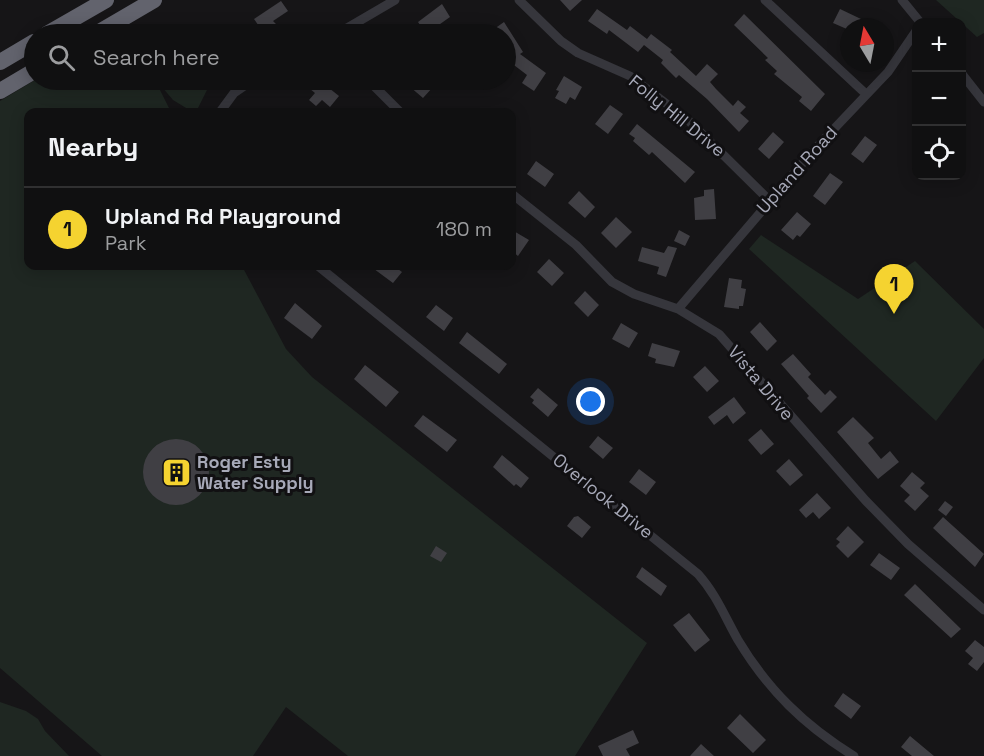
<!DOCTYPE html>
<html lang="en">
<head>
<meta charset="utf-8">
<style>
  body { margin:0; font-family:"Space Grotesk",sans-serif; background:#1e1e1f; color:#f1f3f6 }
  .controls { position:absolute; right:18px; top:18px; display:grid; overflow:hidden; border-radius:12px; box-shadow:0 3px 15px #0003 }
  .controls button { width:54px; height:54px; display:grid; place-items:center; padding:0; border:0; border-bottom:2px solid #303031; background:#101011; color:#f1f3f6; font:30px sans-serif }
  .compass { position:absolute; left:840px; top:18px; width:54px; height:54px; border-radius:50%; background:#101011; box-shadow:0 3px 15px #0003; rotate:350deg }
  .you { position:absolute; left:591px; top:402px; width:21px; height:21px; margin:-15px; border:4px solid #fff; border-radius:50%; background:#1a73e8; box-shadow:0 0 0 9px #1a73e833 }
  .badge { display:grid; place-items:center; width:39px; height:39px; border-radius:50%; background:#f5d330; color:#111; font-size:20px; font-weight:700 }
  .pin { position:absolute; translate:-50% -50px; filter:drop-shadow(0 2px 3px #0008) }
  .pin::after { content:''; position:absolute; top:32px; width:21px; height:18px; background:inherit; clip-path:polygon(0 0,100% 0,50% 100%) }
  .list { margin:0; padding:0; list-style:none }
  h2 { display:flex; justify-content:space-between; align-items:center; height:78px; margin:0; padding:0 24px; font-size:26px }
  h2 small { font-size:20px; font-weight:400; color:#9c9d9f }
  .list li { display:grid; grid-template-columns:39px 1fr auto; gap:18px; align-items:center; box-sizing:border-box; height:84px; padding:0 24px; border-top:2px solid #303031 }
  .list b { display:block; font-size:22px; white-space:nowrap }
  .list p { margin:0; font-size:20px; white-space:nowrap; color:#9c9d9f }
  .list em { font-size:20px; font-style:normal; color:#9c9d9f }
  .icon { flex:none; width:33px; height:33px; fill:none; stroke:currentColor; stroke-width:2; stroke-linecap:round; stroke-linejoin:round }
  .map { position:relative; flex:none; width:984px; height:756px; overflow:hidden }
  .search { position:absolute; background:#101011; box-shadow:0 3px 15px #0003; left:24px; top:24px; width:492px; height:66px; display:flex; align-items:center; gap:15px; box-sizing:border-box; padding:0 21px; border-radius:33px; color:#9c9d9f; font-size:22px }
  .panel { position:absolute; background:#101011; box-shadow:0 3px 15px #0003; left:24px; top:108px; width:492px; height:162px; border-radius:12px }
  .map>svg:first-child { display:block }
  .green { fill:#1f2722 }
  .building { fill:#403f44 }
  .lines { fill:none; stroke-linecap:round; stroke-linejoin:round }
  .minor { stroke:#36363c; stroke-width:9 }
  .motorway { stroke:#62636d; stroke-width:16 }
  .labels { text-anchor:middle; stroke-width:6; stroke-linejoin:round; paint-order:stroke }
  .street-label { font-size:18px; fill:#a7a9b8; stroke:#111012 }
  .poi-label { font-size:18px; font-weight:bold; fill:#a7a9b8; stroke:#111012; text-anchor:start }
</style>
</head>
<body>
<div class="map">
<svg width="984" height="756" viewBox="0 0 984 756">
  <rect width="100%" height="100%" fill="#161517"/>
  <path class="green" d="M936,0H984V33L977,37Z
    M35,80H155L171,112H28V266H242L286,349L312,377L647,643L575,756H348L286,707L253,756H102L0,668V101Z
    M156,80H212L197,110L191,111L173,100Z
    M761,235L858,299L915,261L984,329V358L936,421L749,249Z
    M0,702L26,711L38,719L45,731L69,756H0Z"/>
  <path class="building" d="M560,0H582L570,11Z
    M281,1L288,11L273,21L276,24L263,32L254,19Z
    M442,4L450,17L426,34L418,22Z
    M597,9L627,30L630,26L647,39L651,34L672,50L670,52L696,76L707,64L718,74L710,82L716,89L733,106L738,100L746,107L740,113L749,121L739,132L707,99L679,75L676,78L661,63L663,60L644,45L638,52L609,30L607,34L588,21Z
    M840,9L861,19L857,27H849V30L833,23Z
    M744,14L825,94L811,111L799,101L802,97L774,74L777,71L765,60L768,58L734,25Z
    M504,22L523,52L520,54L546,73L534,91L522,83L527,75L506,59V34H487Z
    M564,76L582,87L575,100L570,97L566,104L555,98L559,91L556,90Z
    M299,80H319L339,96L330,107L322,100L316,106L309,100L315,93Z
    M402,80H425L433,87L423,98Z
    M610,105L623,114L608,134L595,124Z
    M637,124L695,172L685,183L652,152L649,155L633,141L635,138L629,134Z
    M773,132L784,142L769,159L758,149Z
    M865,136L877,145L863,163L851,154Z
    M536,161L554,174L545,187L527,174Z
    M830,173L843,182L825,205L813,196Z
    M714,189L716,219L695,220L694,198L704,196V190Z
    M579,191L595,207L585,218L568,203Z
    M797,212L811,224L800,237L797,235L793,240L781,230Z
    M616,217L632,232L616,248L601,233Z
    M512,230L529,240L518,256L512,251Z
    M679,230L690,236L685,246L674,241Z
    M668,246L677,248L666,277L657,274L659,267L638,261L642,247L664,253Z
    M549,259L564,273L552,286L537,272Z
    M370,266H394L402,272L393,283Z
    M729,278L742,280L741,288L746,289L743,306H739V309L724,307Z
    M585,291L599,305L588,317L574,303Z
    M295,303L322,326L312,339L284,318Z
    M436,305L453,318L444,331L426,317Z
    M760,322L777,341L767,351L750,332Z
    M621,323L638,333L629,348L612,339Z
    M467,332L507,364L499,374L459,343Z
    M652,343L680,351L674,367L655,363L656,359L648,356Z
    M793,354L811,374L808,377L825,395L830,390L837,397L821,413L807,398L809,396L781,364Z
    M365,365L399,392L386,407L354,379Z
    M705,366L719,381L707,392L693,377Z
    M538,388L558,405L548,417L532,403L534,400L530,397Z
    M734,397L746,413L733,424L727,415L714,425L708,417Z
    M423,415L457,440L447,452L414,426Z
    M853,417L874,438L868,443L881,459L890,451L899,462L878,479L837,432Z
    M761,429L774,444L761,455L748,440Z
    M598,436L613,448L603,459L589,447Z
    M143 472a33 33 0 1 1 66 0a33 33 0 1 1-66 0Z
    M502,455L529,478L521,488L516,484L514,486L493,467Z
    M789,459L803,475L790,486L776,471Z
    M639,469L656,482L646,495L629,482Z
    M912,472L925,483L920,488L929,496L915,511L904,501L910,495L900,486Z
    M817,493L831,508L819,519L813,512L806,518L799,510Z
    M945,501L953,507L946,516L938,510Z
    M578,516L591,527L582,538L567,526L574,517Z
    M943,517L984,554L975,567L933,528Z
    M848,526L864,542L848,558L836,546L840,542L836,539Z
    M436,546L447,553L441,562L430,556Z
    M879,553L900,568L891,580L870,565Z
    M642,567L667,586L661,596L636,577Z
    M915,584L961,629L951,638L904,595Z
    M689,613L710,640L695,652L673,625Z
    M975,640L984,647V662L977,671L968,664L973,658L965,651Z
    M843,693L861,706L851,719L834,706Z
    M740,714L766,740L753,753L727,728Z
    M633,730L639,743L626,749L630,756H603L598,746Z
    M910,736L934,756H912L901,747Z
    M701,744L714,756H690Z"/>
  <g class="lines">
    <path class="minor" d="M519,0L561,41L578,53L630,76L689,121L770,201
      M765,0L866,94
      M902,0L920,22
      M337,34L395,0
      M962,74L984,102
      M368,80L400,112
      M220,112L234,93L253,80
      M512,194L576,245L612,282L634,294L678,309L719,334L866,501L908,544L984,610
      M318,266L698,574C716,594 725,617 738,640C768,690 805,726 854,756
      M678,309L812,152L888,72L916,31"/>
    <path class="motorway" d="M47,34L106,0
      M96,34L154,0
      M0,62L34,42
      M0,91L34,71"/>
  </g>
  <defs>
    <symbol id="building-square" viewBox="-11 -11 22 22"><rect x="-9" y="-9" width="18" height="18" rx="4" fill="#f5d330" stroke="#111012"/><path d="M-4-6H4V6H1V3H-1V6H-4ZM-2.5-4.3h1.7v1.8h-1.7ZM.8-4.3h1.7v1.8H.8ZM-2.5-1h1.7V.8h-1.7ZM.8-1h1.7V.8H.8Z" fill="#111"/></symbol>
  </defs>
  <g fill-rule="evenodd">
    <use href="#building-square" x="160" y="456" width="33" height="33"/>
  </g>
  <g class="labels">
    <g class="street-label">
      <text transform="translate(677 116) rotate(39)" y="6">Folly Hill Drive</text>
      <text transform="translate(797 170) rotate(-48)" y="6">Upland Road</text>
      <text transform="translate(761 383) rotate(50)" y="6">Vista Drive</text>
      <text transform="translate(603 496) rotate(39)" y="6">Overlook Drive</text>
    </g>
    <g class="poi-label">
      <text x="197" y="468">Roger Esty<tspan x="197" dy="21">Water Supply</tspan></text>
    </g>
  </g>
</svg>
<div class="controls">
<button>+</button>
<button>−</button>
<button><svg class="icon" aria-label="locate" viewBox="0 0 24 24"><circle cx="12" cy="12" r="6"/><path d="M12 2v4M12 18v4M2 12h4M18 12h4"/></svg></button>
</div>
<svg class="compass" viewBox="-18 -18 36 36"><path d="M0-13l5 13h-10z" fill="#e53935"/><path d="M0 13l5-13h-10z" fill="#9c9d9f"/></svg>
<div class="you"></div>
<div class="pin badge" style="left:894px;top:314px">1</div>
<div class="search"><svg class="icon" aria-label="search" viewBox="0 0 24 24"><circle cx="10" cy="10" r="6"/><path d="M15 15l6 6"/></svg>Search here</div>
<section class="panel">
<h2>Nearby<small></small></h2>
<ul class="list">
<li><span class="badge">1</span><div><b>Upland Rd Playground</b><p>Park</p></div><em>180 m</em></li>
</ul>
</section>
</div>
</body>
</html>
